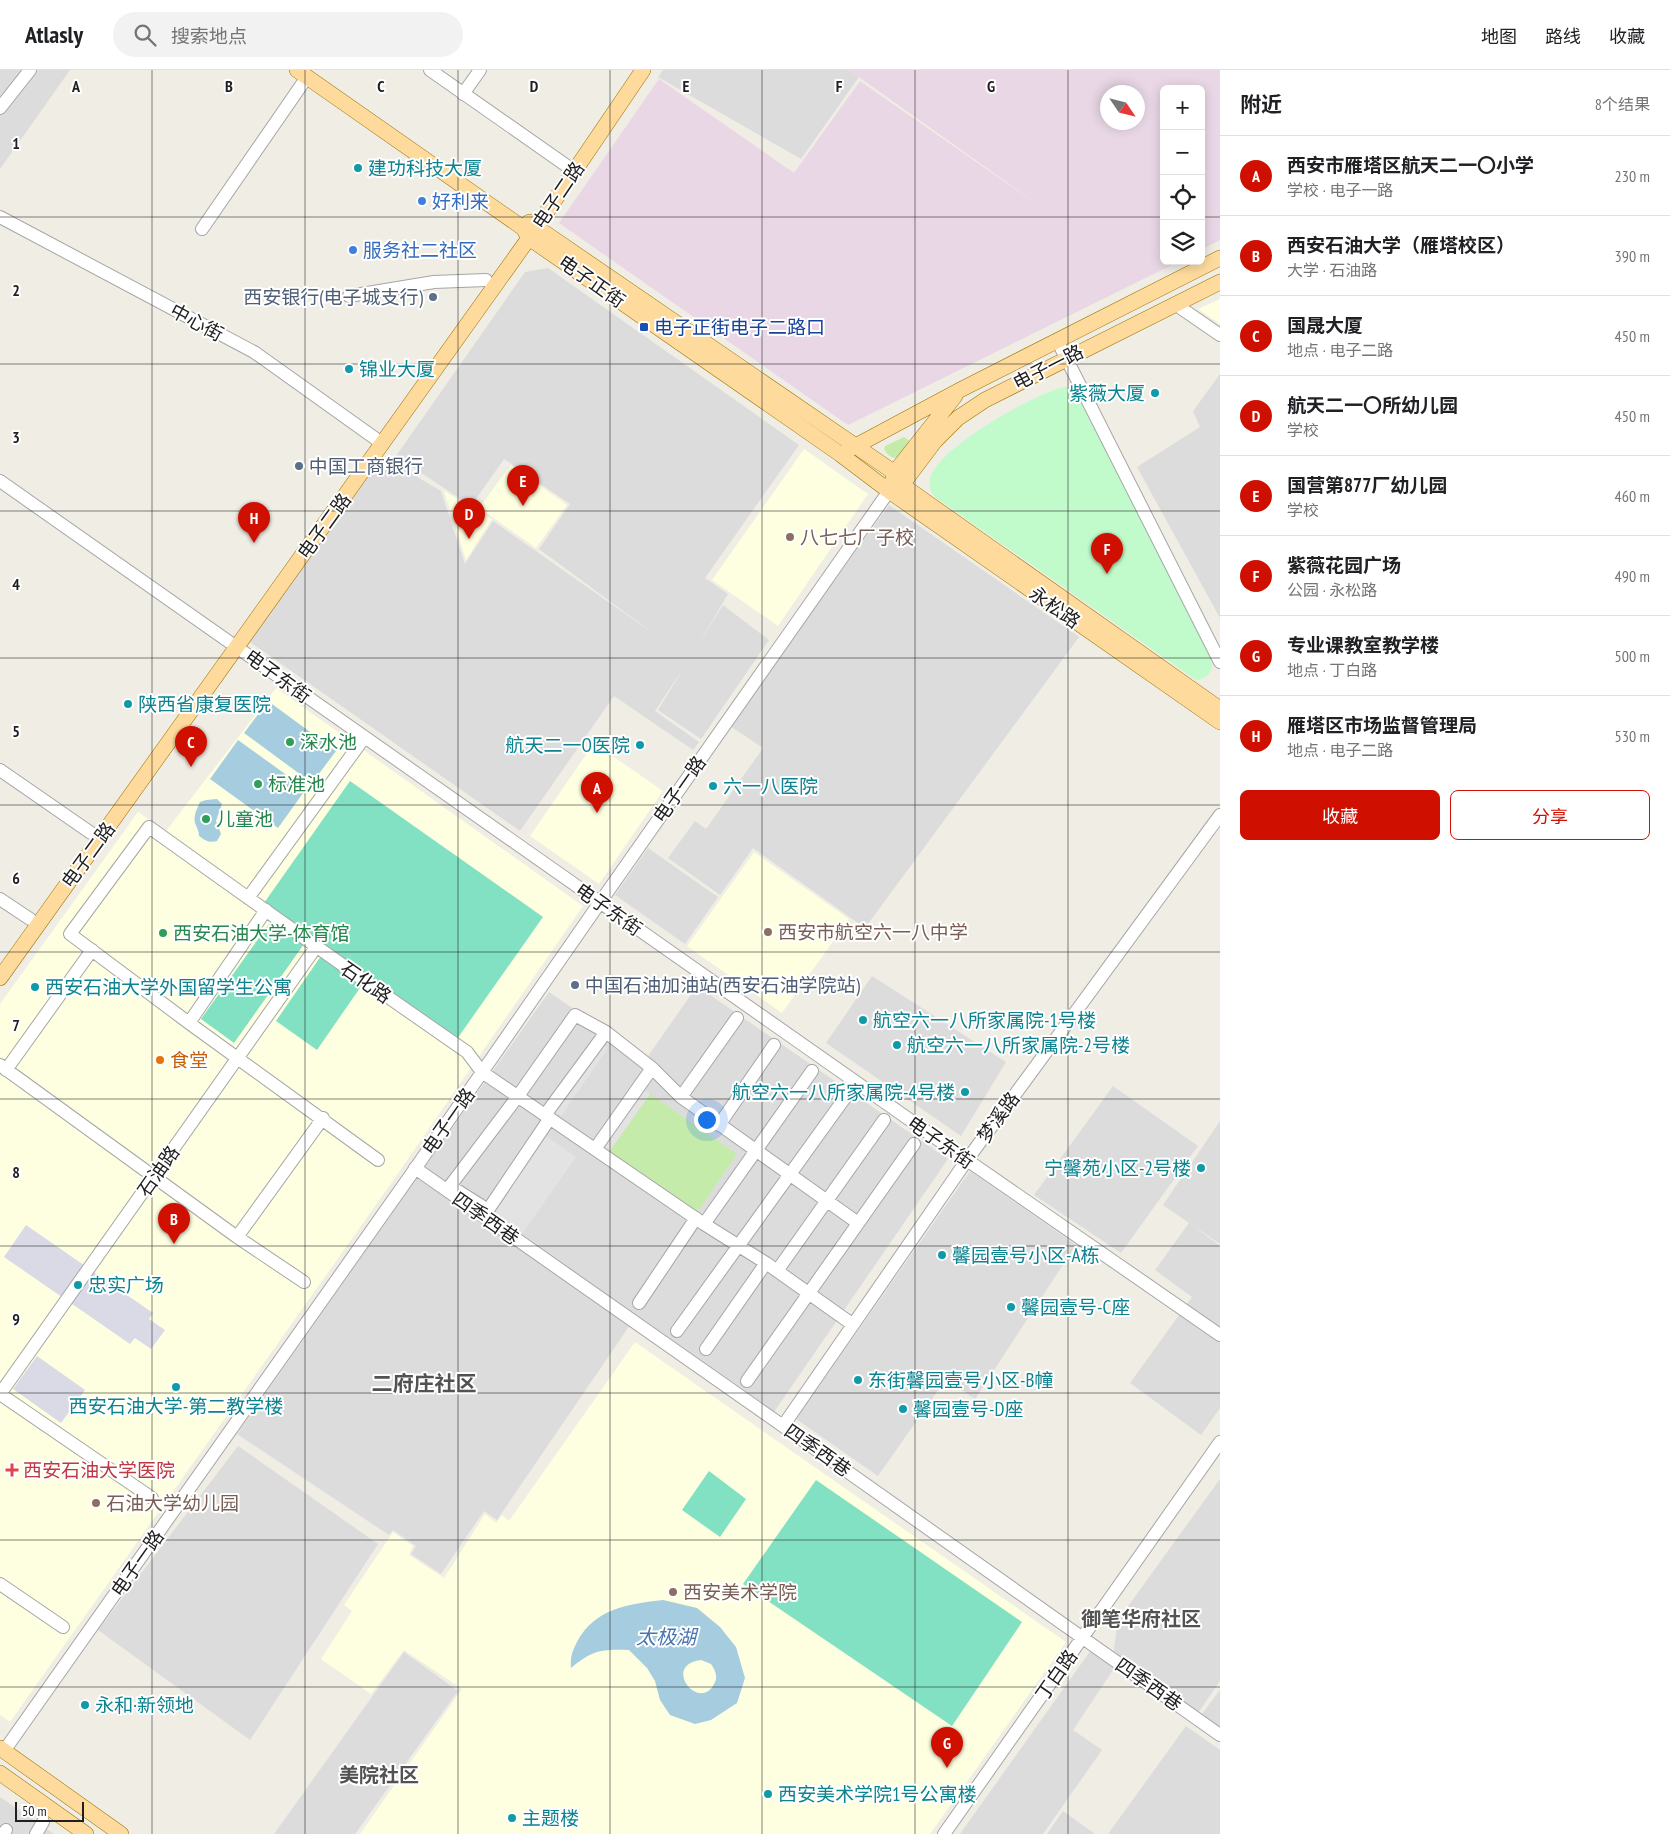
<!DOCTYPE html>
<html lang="zh">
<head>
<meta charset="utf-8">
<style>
  body { margin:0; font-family:"PT Sans Narrow","Noto Sans SC",sans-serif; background:#f2f2f2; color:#202124 }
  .controls { position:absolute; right:15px; top:15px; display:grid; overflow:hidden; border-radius:8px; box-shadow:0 2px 12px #0003 }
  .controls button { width:45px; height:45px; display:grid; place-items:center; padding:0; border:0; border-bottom:1px solid #e0e0e0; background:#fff; color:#202124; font:25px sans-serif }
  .compass { position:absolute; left:1100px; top:15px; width:45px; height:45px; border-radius:50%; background:#fff; box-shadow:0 2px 12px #0003; rotate:125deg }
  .scale { position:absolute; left:15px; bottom:12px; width:69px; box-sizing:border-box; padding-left:5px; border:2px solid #1f1f1f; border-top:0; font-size:14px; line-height:18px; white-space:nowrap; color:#1f1f1f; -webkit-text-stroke:4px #fff; paint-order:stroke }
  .you { position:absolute; left:706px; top:1049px; width:18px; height:18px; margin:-12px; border:4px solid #fff; border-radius:50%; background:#1a73e8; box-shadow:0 0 0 8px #1a73e833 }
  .badge { display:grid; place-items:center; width:32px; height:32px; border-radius:50%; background:#cf1000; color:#fff; font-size:16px; font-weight:700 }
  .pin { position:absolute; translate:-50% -41px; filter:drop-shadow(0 1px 2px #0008) }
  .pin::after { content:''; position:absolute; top:26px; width:18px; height:15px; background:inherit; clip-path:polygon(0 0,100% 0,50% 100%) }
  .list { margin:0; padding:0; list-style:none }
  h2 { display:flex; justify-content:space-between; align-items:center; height:65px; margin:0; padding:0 20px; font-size:21px }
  h2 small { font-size:16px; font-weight:400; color:#757577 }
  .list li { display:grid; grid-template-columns:32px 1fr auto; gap:15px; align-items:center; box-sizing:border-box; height:80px; padding:0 20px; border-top:1px solid #e0e0e0 }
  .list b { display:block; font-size:19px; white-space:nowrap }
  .list p { margin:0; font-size:16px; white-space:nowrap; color:#757577 }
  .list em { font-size:16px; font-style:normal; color:#757577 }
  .actions { display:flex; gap:10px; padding:15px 20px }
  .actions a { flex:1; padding:11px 0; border:1px solid #cf1000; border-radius:8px; text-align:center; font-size:18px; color:#cf1000 }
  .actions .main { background:#cf1000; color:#fff }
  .icon { flex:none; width:28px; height:28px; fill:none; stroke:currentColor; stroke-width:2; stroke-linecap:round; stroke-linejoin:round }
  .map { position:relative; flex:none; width:1220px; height:1764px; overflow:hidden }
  header { display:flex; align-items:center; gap:30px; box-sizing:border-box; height:70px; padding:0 25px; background:#fff; border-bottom:1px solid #e0e0e0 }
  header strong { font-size:24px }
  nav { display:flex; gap:28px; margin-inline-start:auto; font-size:18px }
  .search { width:350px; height:45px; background:#f2f2f2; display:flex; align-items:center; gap:12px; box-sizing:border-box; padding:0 18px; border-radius:28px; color:#757577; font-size:19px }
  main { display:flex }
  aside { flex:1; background:#fff }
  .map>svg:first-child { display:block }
  .residential { fill:#dddcdc }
  .industrial { fill:#e9d7e5; fill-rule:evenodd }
  .education { fill:#fdffe0 }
  .grass { fill:#c5ebaa }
  .park { fill:#c2fbcb }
  .pitch { fill:#82e1c3 }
  .parking { fill:#e3e3e3 }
  .plaza { fill:#dadae6 }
  .water { fill:#a5cddf; fill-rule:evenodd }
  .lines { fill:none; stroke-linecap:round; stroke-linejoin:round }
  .minor-casing { stroke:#a6a6a6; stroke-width:14 }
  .major-casing { stroke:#9b7300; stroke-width:16 }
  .minor { stroke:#fff; stroke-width:12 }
  .major { stroke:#fedb9d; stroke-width:15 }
  .grid { fill:none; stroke:#1f1f1f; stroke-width:1; stroke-opacity:0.55 }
  .culture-dot { fill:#0f9aa8; stroke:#fff; stroke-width:2 }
  .shop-dot { fill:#3f7fe0; stroke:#fff; stroke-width:2 }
  .service-dot { fill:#5c6f8a; stroke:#fff; stroke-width:2 }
  .transit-dot { fill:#1a4fb4; stroke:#fff; stroke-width:2 }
  .education-dot { fill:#8d6e63; stroke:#fff; stroke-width:2 }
  .leisure-dot { fill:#2e9e5b; stroke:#fff; stroke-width:2 }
  .food-dot { fill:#e8710a; stroke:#fff; stroke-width:2 }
  .health-dot { fill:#e0444e; stroke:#fff; stroke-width:2 }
  .labels { text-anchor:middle; stroke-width:4; stroke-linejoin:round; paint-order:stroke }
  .culture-label { font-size:19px; fill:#0d838f; stroke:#fff; text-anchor:start }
  .street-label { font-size:19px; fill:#1f1f1f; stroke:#fff }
  .shop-label { font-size:19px; fill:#366cbe; stroke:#fff; text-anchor:start }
  .service-label { font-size:19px; fill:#4e5e75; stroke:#fff; text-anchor:start }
  .transit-label { font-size:19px; fill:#164399; stroke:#fff; text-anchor:start }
  .education-label { font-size:19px; fill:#785e54; stroke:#fff; text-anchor:start }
  .leisure-label { font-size:19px; fill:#27864d; stroke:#fff; text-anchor:start }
  .food-label { font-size:19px; fill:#c56008; stroke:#fff; text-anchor:start }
  .health-label { font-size:19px; fill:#be3a42; stroke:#fff; text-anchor:start }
  .neighbourhood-label { font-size:20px; font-weight:bold; fill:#525252; stroke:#fff }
  .water-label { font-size:20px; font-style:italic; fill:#4975b2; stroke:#fff }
  .quarter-label { font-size:21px; font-weight:bold; fill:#525252; stroke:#fff }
  .grid-label { font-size:16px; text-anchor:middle; font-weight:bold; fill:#1f1f1f; stroke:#fff; stroke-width:4; stroke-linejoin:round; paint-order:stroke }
</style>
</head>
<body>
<header>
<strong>Atlasly</strong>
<div class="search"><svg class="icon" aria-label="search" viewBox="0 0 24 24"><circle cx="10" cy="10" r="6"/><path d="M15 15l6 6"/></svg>搜索地点</div>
<nav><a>地图</a><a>路线</a><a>收藏</a></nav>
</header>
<main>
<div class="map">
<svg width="1220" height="1764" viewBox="0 0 1220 1764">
  <rect width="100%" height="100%" fill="#f0ede5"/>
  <path class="residential" d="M0,0H70L0,99Z
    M663,0H849L859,7L801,89L658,7Z
    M548,198L799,375L705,508L728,524L698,575L723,535L769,570L701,669L658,640L686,594L655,641L699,672L693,680L614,626L520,761L250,572L382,386L441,421L465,494L493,451L657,566L539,479L570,434L504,389L471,436L396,386L525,202Z
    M1220,304V548L1137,397L1200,357L1193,341Z
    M889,435L1079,567L865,858L753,778L720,825L668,788L695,751L706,759L763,678L730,656Z
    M648,778L718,827L685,874L615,825Z
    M872,906L1006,992L961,1066L826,973Z
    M697,916L948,1089L774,1342L490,1146L421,1102L549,922L646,989Z
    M1113,1016L1198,1076L1121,1183L1034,1125Z
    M1220,1051V1174L1192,1155L1220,1176V1338L1201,1365L1130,1313L1192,1227L1155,1200L1189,1153L1163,1135Z
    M970,1101L1076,1175L975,1329L946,1309L878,1406L796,1349Z
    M417,1108L630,1255L497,1450L484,1441L441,1504L411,1484L416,1476L393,1460L389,1465L237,1364Z
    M238,1376L378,1474L250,1670L98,1560Z
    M1220,1409V1611L1196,1646L1113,1585L1118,1550Z
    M1091,1580L1115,1597L1073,1660L1102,1680L1043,1764H960Z
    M404,1582L458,1621L355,1764H274Z
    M1220,1620V1662L1199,1648Z
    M1186,1656L1220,1680V1764H1108Z
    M0,1727L54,1764H0Z
    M1063,1741L1095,1764H1047Z"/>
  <path class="industrial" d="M849,0H1220V170L1201,180V19H1164V191H1180L848,355L559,153L659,9L794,103L860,11L1054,146ZM1108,22H1138V52H1108Z"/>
  <path class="education" d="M1220,229V254L1198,239Z
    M804,379L868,424L778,556L712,510Z
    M511,395L567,435L536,478L479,438Z
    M444,421L492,449L466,490Z
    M276,618L583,836L392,1112L10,1652L0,1645V934L138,742L166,761Z
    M594,673L663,721L599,814L530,766Z
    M754,782L849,849L782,943L687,876Z
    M635,1272L1066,1572L930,1764H360L462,1619L404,1580L371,1624L321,1589L352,1541L344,1535L393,1462L413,1476L409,1485L444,1508L485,1444L496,1453L502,1445L509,1451Z"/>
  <path class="grass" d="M904,367L911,372L897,388C891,388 887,385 884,379L885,376Z
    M650,1024L737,1084L697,1143L609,1082Z"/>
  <path class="park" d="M1064,317H1069L1078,324L1208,580C1214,595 1215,604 1198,610L1193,608L935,427C931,422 928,416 930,409C937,378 1034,324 1064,317Z"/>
  <path class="pitch" d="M350,711L543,847L457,969L264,833Z
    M271,851L304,874L234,973L201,949Z
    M321,886L362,915L317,980L276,951Z
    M709,1401L746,1429L720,1467L682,1440Z
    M816,1410L1022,1552L952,1656L743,1514Z"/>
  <path class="parking" d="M600,973L608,978L561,1046L554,1041Z
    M641,1018L650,1024L609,1082L600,1076Z
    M546,1066L576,1087L520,1167L490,1146Z"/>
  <path class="plaza" d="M26,1155L153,1243L149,1249L165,1260L151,1279L135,1268L130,1274L4,1187Z
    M37,1286L85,1320L61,1353L13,1319Z"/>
  <path class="water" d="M268,631L336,681L312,713L244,663Z
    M238,670L306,719L278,758L210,709Z
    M217,729L222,734L216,751L221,764L217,771C209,773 206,771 199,766C199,761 197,758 195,753C193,746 197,739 200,732L206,730Z
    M663,1530L697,1538L720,1557L736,1577L745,1608L737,1633L711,1650L695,1654L670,1645L660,1630L655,1611L647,1598L629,1580C601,1579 593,1580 571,1598C570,1588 572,1581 577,1572C595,1538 629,1534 663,1530ZM701,1590L711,1594C715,1600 718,1606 715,1612C701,1645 660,1595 701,1590Z"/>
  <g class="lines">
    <defs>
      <path id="minor" d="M430,0L567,96
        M463,24L480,0
        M0,38L30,0
        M0,147L254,282L383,374
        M202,159L307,7
        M349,226L434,212L486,210
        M1175,234L1220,265
        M1057,270L1220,592
        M0,411L967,1090L1220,1265
        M0,700L91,763
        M248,828L364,668
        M0,829L30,849
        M189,953L266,840
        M0,995L237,1167L304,1212
        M652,998L681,1027L858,1153
        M6,1000L92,880
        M681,1027L737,948
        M545,1045L606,962
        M550,1048L488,1140L450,1116L518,1026L575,945L606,962L652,998L595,1079
        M719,1055L774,975
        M378,1090L189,953L70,864L149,757C255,833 360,908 467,982L482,1002L704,1154L766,1193L852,1254
        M415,1098L783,1356L1220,1665
        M704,1154L812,1001
        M237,1167L323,1048
        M777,1201L884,1050
        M639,1233L696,1148
        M677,1261L847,1025
        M706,1279L766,1193
        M747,1311L914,1074
        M0,1324L316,877
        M0,1324L152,1428
        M783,1356L967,1090L1220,745
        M0,1514L63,1557
        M4,1681L410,1106L594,841L889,421
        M3,1764L6,1760
        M36,1764L43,1752
        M944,1764L1220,1372"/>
      <path id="major" d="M297,0L523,158L529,168L840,384L889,421L1220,652
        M529,152L895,403L902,415L1220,639
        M848,380L960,320L1220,188
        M892,412L895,403L899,397L955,326
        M902,415L935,371L958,348L985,330L1220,212
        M0,908L529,168L643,0
        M0,1678L121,1764
        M0,1703L86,1764"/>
    </defs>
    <use href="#minor" class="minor-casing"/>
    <use href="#major" class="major-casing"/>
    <use href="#minor" class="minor"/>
    <use href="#major" class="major"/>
  </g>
  <path class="grid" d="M152,0V1764M305,0V1764M458,0V1764M610,0V1764M762,0V1764M915,0V1764M1068,0V1764M0,147H1164M1201,147H1220M0,294H1220M0,441H1220M0,588H1220M0,735H1220M0,882H1220M0,1029H1220M0,1176H1220M0,1323H1220M0,1470H1220M0,1617H1220"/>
  <g class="culture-dot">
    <circle cx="358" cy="98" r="5"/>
    <circle cx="349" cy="299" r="5"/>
    <circle cx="1155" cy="323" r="5"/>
    <circle cx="128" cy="634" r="5"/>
    <circle cx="640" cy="675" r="5"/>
    <circle cx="713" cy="716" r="5"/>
    <circle cx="35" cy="917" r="5"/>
    <circle cx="863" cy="950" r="5"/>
    <circle cx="897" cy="975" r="5"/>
    <circle cx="965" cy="1022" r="5"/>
    <circle cx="1201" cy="1098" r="5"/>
    <circle cx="942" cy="1185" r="5"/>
    <circle cx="78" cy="1215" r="5"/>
    <circle cx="1011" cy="1237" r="5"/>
    <circle cx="858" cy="1310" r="5"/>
    <circle cx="176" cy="1317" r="5"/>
    <circle cx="903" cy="1339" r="5"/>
    <circle cx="85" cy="1635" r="5"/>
    <circle cx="768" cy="1724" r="5"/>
    <circle cx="512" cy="1748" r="5"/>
  </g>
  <g class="shop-dot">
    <circle cx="422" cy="131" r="5"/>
    <circle cx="353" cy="180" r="5"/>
  </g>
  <g class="service-dot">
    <circle cx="433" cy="227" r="5"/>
    <circle cx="299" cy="396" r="5"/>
    <circle cx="575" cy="915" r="5"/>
  </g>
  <rect class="transit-dot" x="639" y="252" width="10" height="10" rx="2.5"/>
  <g class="education-dot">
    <circle cx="790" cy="467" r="5"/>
    <circle cx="768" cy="862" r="5"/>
    <circle cx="96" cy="1433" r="5"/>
    <circle cx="673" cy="1522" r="5"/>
  </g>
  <g class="leisure-dot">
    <circle cx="290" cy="672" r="5"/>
    <circle cx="258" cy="714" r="5"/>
    <circle cx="206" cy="749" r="5"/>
    <circle cx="163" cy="863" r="5"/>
  </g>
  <circle class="food-dot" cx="160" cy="990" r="5"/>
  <path class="health-dot" d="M9.5 1392.5h5v5h5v5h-5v5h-5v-5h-5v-5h5z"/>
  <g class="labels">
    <g class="culture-label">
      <text x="368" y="105">建功科技大厦</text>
      <text x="359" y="306">锦业大厦</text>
      <text x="1145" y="330" text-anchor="end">紫薇大厦</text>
      <text x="138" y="641">陕西省康复医院</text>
      <text x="630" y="682" text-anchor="end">航天二一O医院</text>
      <text x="723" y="723">六一八医院</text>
      <text x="45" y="924">西安石油大学外国留学生公寓</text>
      <text x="873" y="957">航空六一八所家属院-1号楼</text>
      <text x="907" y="982">航空六一八所家属院-2号楼</text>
      <text x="955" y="1029" text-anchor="end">航空六一八所家属院-4号楼</text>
      <text x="1191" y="1105" text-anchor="end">宁馨苑小区-2号楼</text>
      <text x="952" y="1192">馨园壹号小区-A栋</text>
      <text x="88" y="1222">忠实广场</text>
      <text x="1021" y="1244">馨园壹号-C座</text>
      <text x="868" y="1317">东街馨园壹号小区-B幢</text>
      <text x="176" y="1343" text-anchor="middle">西安石油大学-第二教学楼</text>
      <text x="913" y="1346">馨园壹号-D座</text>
      <text x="95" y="1642">永和·新领地</text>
      <text x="778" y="1731">西安美术学院1号公寓楼</text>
      <text x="522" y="1755">主题楼</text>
    </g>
    <g class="street-label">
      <text transform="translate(558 125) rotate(-56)" y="7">电子二路</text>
      <text transform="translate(592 211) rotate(35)" y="7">电子正街</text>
      <text transform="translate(197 252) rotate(28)" y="7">中心街</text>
      <text transform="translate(1048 297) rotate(-27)" y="7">电子一路</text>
      <text transform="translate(324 456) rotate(-54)" y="7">电子二路</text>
      <text transform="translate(1055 537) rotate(35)" y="7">永松路</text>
      <text transform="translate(278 606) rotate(36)" y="7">电子东街</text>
      <text transform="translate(679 719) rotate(-55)" y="7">电子一路</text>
      <text transform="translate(88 785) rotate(-54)" y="7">电子二路</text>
      <text transform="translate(609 839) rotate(35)" y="7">电子东街</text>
      <text transform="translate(366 912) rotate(35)" y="7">石化路</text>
      <text transform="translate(998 1047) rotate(-54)" y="7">梦溪路</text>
      <text transform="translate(448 1051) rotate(-55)" y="7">电子一路</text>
      <text transform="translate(941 1072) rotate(35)" y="7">电子东街</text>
      <text transform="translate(158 1101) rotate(-55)" y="7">石油路</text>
      <text transform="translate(486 1148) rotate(35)" y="7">四季西巷</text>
      <text transform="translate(818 1380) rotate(35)" y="7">四季西巷</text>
      <text transform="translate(137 1493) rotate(-55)" y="7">电子一路</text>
      <text transform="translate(1056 1605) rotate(-55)" y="7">丁白路</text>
      <text transform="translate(1149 1614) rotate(35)" y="7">四季西巷</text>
    </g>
    <g class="shop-label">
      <text x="432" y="138">好利来</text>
      <text x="363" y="187">服务社二社区</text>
    </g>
    <g class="service-label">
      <text x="423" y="234" text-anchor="end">西安银行(电子城支行)</text>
      <text x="309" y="403">中国工商银行</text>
      <text x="585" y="922">中国石油加油站(西安石油学院站)</text>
    </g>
    <g class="transit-label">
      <text x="654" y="264">电子正街电子二路口</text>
    </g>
    <g class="education-label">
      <text x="800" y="474">八七七厂子校</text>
      <text x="778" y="869">西安市航空六一八中学</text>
      <text x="106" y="1440">石油大学幼儿园</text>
      <text x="683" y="1529">西安美术学院</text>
    </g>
    <g class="leisure-label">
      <text x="300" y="679">深水池</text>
      <text x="268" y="721">标准池</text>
      <text x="216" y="756">儿童池</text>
      <text x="173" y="870">西安石油大学-体育馆</text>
    </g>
    <g class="food-label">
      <text x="170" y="997">食堂</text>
    </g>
    <g class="health-label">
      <text x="23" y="1407">西安石油大学医院</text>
    </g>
    <g class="neighbourhood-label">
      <text x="1141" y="1556">御笔华府社区</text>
      <text x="379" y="1712">美院社区</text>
    </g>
    <g class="water-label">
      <text x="666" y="1574">太极湖</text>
    </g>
    <g class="quarter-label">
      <text x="424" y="1321">二府庄社区</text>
    </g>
  </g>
  <g class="grid-label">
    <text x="76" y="22">A</text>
    <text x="229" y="22">B</text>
    <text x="381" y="22">C</text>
    <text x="534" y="22">D</text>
    <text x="686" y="22">E</text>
    <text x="839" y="22">F</text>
    <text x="991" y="22">G</text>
    <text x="16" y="79">1</text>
    <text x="16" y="226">2</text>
    <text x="16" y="373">3</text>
    <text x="16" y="520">4</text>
    <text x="16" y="667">5</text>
    <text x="16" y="814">6</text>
    <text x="16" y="961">7</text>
    <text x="16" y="1108">8</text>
    <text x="16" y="1255">9</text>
  </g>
</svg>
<div class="controls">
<button>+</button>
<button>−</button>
<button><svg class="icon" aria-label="locate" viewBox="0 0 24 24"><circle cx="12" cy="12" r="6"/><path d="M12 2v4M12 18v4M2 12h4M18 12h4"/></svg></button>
<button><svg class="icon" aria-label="layers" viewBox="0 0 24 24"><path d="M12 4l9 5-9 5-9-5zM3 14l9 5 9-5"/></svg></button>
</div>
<svg class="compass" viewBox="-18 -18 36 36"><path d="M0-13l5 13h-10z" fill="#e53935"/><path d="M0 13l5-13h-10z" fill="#757577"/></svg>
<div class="scale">50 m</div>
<div class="you"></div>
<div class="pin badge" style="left:597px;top:743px">A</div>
<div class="pin badge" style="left:174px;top:1174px">B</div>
<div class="pin badge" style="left:191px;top:697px">C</div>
<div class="pin badge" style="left:469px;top:469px">D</div>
<div class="pin badge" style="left:523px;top:436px">E</div>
<div class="pin badge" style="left:1107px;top:504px">F</div>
<div class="pin badge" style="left:947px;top:1698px">G</div>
<div class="pin badge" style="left:254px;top:473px">H</div>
</div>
<aside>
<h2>附近<small>8个结果</small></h2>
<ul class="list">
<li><span class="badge">A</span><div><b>西安市雁塔区航天二一〇小学</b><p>学校 · 电子一路</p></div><em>230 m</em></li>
<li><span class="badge">B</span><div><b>西安石油大学（雁塔校区）</b><p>大学 · 石油路</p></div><em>390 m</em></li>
<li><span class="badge">C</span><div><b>国晟大厦</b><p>地点 · 电子二路</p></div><em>450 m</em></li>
<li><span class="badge">D</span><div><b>航天二一〇所幼儿园</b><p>学校</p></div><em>450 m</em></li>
<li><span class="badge">E</span><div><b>国营第877厂幼儿园</b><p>学校</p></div><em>460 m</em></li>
<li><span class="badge">F</span><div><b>紫薇花园广场</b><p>公园 · 永松路</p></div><em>490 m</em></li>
<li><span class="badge">G</span><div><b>专业课教室教学楼</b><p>地点 · 丁白路</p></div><em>500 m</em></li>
<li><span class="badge">H</span><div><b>雁塔区市场监督管理局</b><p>地点 · 电子二路</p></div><em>530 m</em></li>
</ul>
<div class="actions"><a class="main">收藏</a><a>分享</a></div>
</aside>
</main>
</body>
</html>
